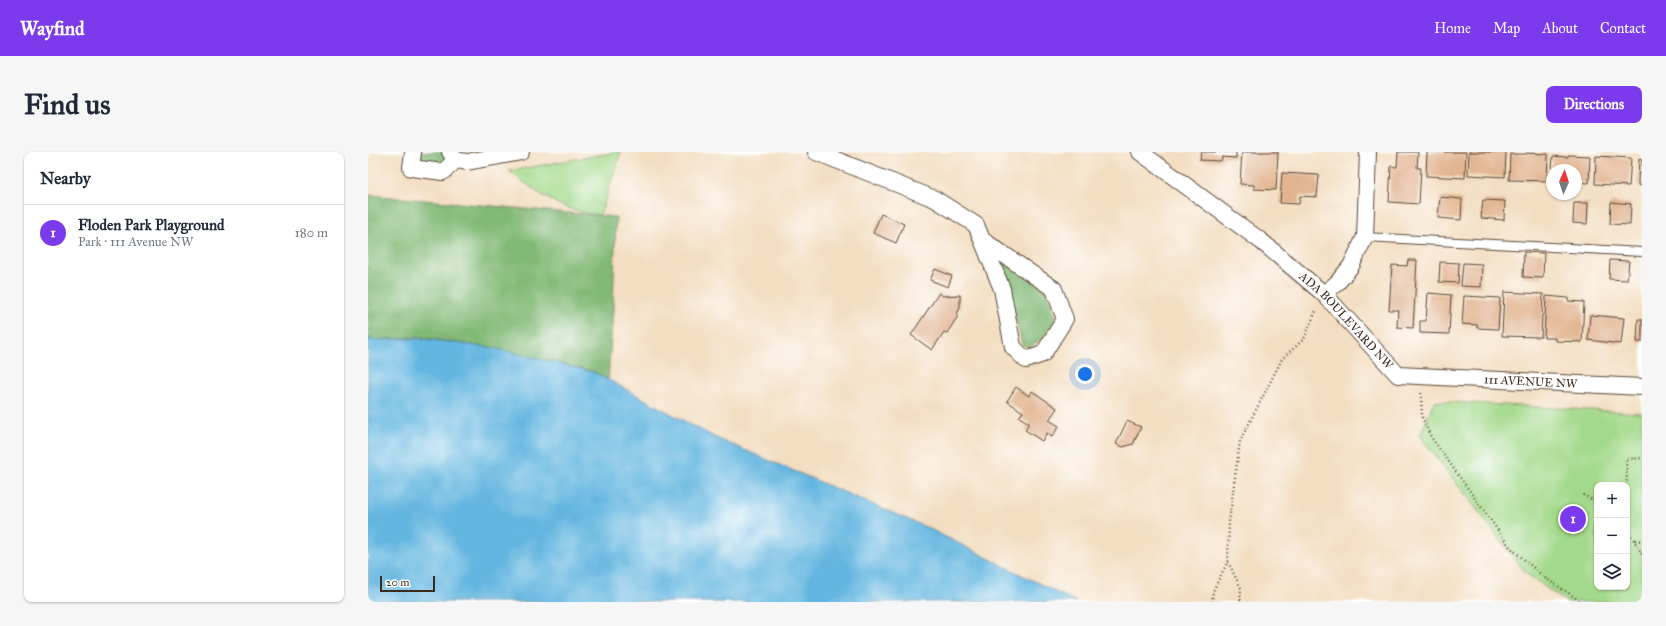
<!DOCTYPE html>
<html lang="en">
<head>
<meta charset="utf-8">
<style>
  body { margin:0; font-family:"IM FELL Great Primer",serif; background:#f6f6f7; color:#1f2937 }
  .controls { position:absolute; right:12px; bottom:12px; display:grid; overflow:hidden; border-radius:8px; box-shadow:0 1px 3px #0004 }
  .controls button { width:36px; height:36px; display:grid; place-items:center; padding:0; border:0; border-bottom:1px solid #e0e1e3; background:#fff; color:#1f2937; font:20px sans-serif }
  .compass { position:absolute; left:1178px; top:12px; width:36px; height:36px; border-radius:50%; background:#fff; box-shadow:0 1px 3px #0004; rotate:3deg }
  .scale { position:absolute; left:12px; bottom:10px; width:55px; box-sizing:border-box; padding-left:4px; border:2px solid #3b2a1e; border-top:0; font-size:11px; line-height:14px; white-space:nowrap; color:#3b2a1e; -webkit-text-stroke:3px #fff; paint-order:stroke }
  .you { position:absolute; left:717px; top:222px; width:14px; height:14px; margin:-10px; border:3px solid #fff; border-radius:50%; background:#1a73e8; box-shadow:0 0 0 6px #1a73e833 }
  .badge { display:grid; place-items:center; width:26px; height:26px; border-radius:50%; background:#7c3aed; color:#fff; font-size:13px; font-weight:700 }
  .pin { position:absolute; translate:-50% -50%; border:2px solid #fff; box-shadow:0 1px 4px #0006 }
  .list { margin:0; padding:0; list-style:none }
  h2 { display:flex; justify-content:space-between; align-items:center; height:52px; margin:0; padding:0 16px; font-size:17px }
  h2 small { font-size:13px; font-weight:400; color:#747a83 }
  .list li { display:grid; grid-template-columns:26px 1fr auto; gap:12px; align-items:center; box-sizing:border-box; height:56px; padding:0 16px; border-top:1px solid #e0e1e3 }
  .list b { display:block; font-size:15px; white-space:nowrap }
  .list p { margin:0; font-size:13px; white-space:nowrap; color:#747a83 }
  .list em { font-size:13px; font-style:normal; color:#747a83 }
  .icon { flex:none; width:22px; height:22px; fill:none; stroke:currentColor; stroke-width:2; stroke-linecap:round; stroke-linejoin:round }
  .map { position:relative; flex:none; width:1274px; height:450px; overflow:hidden; border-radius:8px }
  header { display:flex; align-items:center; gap:24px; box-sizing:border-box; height:56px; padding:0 20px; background:#7c3aed; color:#fff }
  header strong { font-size:19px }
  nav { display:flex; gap:22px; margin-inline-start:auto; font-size:14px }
  .intro { display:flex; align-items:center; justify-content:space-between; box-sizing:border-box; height:96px; padding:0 24px }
  h1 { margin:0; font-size:28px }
  .button { padding:10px 18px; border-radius:8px; background:#7c3aed; color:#fff; font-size:14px; font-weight:700 }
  main { display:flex; gap:24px; padding:0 24px }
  aside { flex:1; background:#fff; border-radius:8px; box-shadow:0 1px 3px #0004 }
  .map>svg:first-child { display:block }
  .green { fill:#a3d98a; stroke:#6f8254; fill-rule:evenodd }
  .forest { fill:#82b976; stroke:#5e724a }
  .water { fill:#64b6e0; stroke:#50707f }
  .building { fill:#e1b38e }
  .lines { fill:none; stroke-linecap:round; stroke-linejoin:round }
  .lane-casing { stroke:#574536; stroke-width:10 }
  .street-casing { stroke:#574536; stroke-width:18 }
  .path { stroke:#574536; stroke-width:2.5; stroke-dasharray:1 3; stroke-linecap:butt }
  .lane { stroke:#fff; stroke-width:8 }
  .street { stroke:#fff; stroke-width:16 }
  .labels { text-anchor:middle; stroke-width:4; stroke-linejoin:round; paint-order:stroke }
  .street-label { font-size:12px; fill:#3b2a1e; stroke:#fff }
</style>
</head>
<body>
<header>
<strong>Wayfind</strong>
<nav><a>Home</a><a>Map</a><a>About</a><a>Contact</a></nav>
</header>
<div class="intro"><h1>Find us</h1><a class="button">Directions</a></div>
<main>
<aside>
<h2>Nearby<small></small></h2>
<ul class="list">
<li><span class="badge">1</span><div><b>Floden Park Playground</b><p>Park · 111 Avenue NW</p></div><em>180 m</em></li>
</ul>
</aside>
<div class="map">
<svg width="1274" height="450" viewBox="0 0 1274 450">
  <rect width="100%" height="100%" fill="#fff"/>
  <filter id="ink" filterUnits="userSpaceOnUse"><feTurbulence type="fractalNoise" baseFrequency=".025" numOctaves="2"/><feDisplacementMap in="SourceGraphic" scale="8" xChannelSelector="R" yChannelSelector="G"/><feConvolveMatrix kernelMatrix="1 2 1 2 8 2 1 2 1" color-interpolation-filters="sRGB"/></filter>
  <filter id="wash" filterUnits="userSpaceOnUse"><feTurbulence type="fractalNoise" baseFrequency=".012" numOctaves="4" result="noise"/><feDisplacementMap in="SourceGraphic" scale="16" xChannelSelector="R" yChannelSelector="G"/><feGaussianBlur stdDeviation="0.9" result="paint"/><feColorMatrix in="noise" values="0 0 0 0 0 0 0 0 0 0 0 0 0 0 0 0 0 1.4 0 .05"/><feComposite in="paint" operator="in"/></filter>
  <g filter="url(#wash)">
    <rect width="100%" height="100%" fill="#f3dec1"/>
    <path class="green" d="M248,0H253L232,63C191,59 172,42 141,19Z
      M1066,249L1274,261V450H1198L1158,421L1052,284ZM1229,333H1259V435H1229Z"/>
    <path class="forest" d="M50,0H76L79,10C64,13 58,17 48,3Z
      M0,43L248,65L245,157L240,228L226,220L126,197L52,185L3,188L0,183Z
      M632,105L679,140L688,165L679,182L661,196L654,192Z"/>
    <path class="water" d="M0,184L3,188L52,186L126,196L226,220L346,285L558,375L708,450H0Z"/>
    <g id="blocks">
      <path class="building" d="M833,0H868V6L854,5V8L851,9L832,8Z
        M874,0H910L908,38L886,37V33L872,32Z
        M1030,0H1050L1049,16H1053L1051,52L1021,50L1023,14L1029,15Z
        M1059,0H1098L1097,26L1058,24Z
        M1101,0H1138L1137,25L1100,23Z
        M1158,1L1180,2L1179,29L1141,28L1142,2H1158Z
        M1200,3L1222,4L1221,31L1208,30V18H1184L1185,4L1200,5Z
        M1228,4L1263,6L1261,34L1227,32Z
        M1271,7L1274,8V34L1270,33Z
        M914,21L951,23L949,45L932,44L931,52L912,51Z
        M1072,45L1094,47L1093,68L1070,66Z
        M1115,48L1137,49L1136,68L1113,66Z
        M1243,50L1263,52L1262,73L1242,72Z
        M1206,51H1220L1219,72L1205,71Z
        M513,62L536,72L528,91L505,81Z
        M1156,100L1176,101L1175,126L1155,125Z
        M1040,108H1049L1045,176L1029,175L1030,158H1021L1024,113L1039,114Z
        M1242,108L1261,109L1259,128L1241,127Z
        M1072,110L1091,111L1090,131L1071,130Z
        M1095,111L1114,112L1113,135L1093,134Z
        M567,117L584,124L580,135L562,128Z
        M1136,140L1175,142L1173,185L1134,184Z
        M571,141L575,144L592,143V156L588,163L590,164L579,181L576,180L564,198L543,183Z
        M1060,141L1083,143L1081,182L1052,181V169H1058Z
        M1096,144L1132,146L1130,177L1109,176V173L1094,172Z
        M1178,144L1200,146V149L1216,150L1214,190L1187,189V186H1176Z
        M1222,163L1256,166L1253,192L1220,188Z
        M1270,167H1274V190H1269Z
        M648,235L661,244L664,239L689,256L681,268L691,274L684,285L679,281L674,289L657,278L661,271L651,265L655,260L639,249Z
        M759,269L773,275L765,292L755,295L748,292Z"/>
    </g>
  </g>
  <g filter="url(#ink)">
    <use href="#blocks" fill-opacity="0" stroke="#574536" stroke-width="1"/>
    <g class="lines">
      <defs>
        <path id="lane" d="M997,85L1274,100"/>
        <g id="street">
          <path d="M45,0L43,16L75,20L88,8"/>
          <path d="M82,0L88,8L99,10L153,0"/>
          <path d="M448,0L567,47L608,73L634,137L645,195L658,208L675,202L697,167L686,137L616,89"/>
          <path id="s1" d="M772,0L893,89L956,142L1030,223L1274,235"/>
          <path d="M956,142L970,130L983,114L997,85L1000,0"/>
        </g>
      </defs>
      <use href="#lane" class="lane-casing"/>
      <use href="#street" class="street-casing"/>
      <path class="path" d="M1053,241L1054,265L1063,285L1142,395L1177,426L1214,450
        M1257,333L1259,328L1258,307L1274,306
        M1215,343L1229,350
        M1259,377L1274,402
        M1267,388L1274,389
        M860,410L873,436L872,450
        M844,450L845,439L860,409L861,370L872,289L914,207L936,187L948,159
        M1273,450L1274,448"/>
      <use href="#lane" class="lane"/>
      <use href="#street" class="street"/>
    </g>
  </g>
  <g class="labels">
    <g class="street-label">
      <text dy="4" stroke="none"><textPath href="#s1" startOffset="267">ADA BOULEVARD NW</textPath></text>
      <text dy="4" stroke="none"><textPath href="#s1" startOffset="475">111 AVENUE NW</textPath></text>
    </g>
  </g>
</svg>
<div class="controls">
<button>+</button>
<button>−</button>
<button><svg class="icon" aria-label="layers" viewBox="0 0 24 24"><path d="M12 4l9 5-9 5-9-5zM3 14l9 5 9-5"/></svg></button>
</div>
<svg class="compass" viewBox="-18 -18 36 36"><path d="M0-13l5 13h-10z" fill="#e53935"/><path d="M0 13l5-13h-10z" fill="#747a83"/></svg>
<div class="scale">20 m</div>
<div class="you"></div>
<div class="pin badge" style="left:1205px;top:367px">1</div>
</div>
</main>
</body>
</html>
